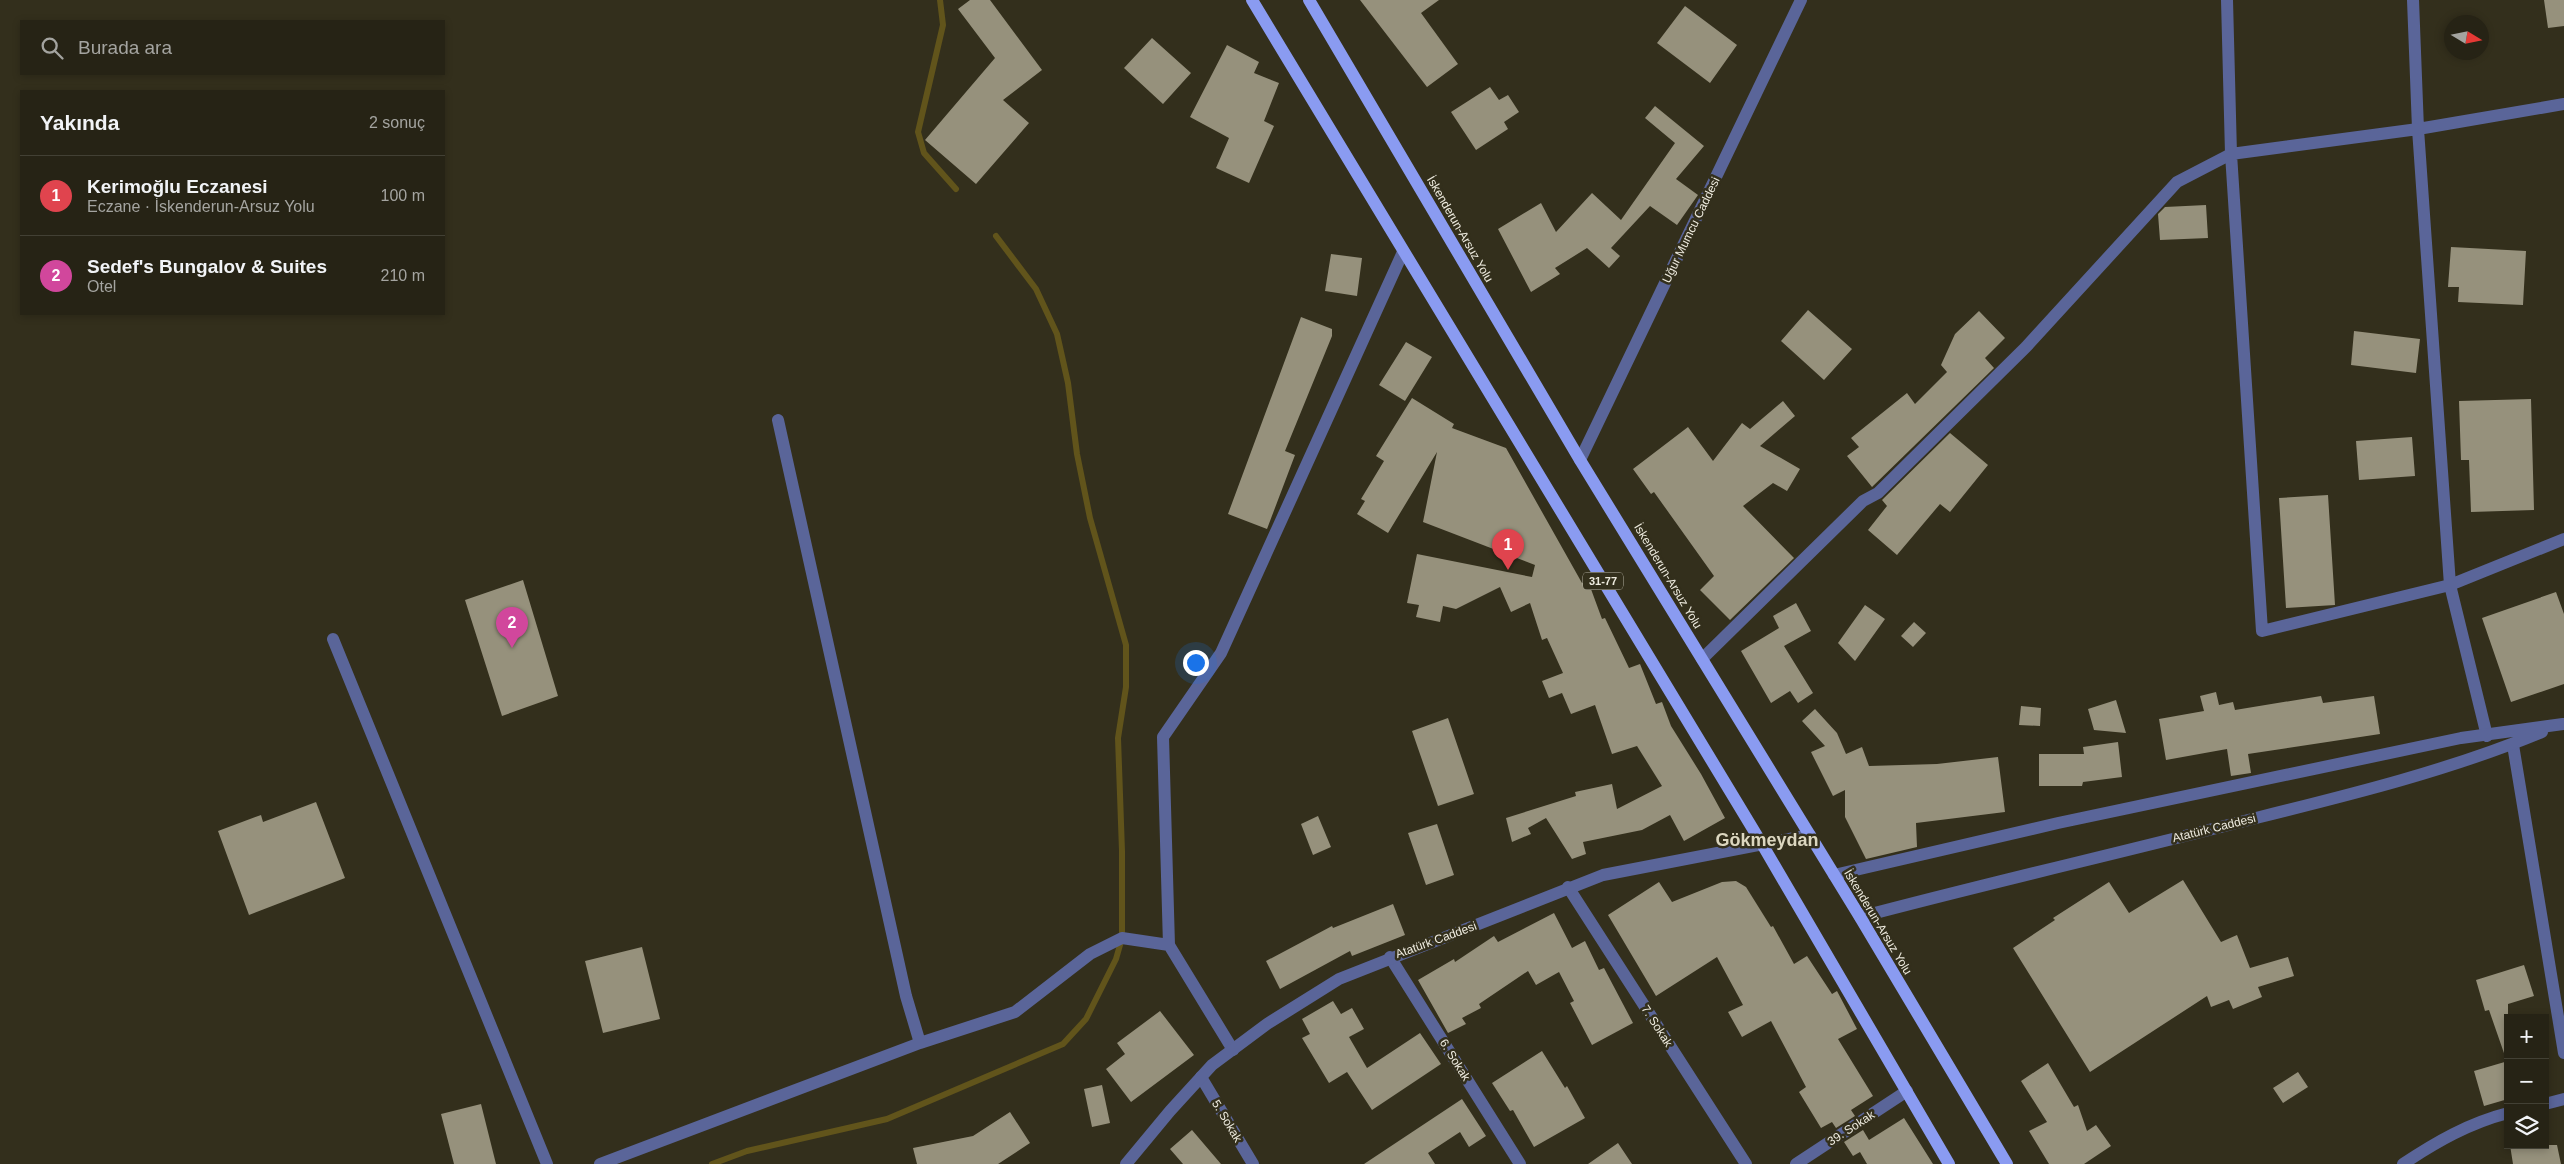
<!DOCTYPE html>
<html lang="tr">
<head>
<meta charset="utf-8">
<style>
  body { margin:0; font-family:Helvetica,sans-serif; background:#2e2b1e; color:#f1f3f6 }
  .controls { position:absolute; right:15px; bottom:15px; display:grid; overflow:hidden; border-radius:0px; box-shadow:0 2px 8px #0003 }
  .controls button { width:45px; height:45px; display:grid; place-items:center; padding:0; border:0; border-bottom:1px solid #424034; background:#262315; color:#f1f3f6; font:25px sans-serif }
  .compass { position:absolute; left:2444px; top:15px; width:45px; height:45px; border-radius:50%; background:#262315; box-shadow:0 2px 8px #0003; rotate:100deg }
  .you { position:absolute; left:1195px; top:662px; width:18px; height:18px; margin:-12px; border:4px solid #fff; border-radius:50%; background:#1a73e8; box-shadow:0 0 0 8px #1a73e833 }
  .badge { display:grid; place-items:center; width:32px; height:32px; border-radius:50%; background:#bca0f2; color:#fff; font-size:16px; font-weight:700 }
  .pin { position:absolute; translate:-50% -41px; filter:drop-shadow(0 1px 2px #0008) }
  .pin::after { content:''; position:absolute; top:26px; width:18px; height:15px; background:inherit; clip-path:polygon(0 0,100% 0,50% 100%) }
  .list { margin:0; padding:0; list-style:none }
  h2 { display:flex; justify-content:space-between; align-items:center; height:65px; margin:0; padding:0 20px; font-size:21px }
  h2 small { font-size:16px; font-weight:400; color:#a4a4a0 }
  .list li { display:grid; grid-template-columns:32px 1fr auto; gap:15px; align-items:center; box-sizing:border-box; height:80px; padding:0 20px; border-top:1px solid #424034 }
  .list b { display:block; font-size:19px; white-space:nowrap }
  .list p { margin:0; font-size:16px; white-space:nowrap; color:#a4a4a0 }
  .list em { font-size:16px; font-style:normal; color:#a4a4a0 }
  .icon { flex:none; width:28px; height:28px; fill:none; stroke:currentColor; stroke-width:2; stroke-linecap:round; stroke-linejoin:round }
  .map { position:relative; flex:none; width:2564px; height:1164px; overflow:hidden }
  .search { position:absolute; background:#262315; box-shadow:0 2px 8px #0003; left:20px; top:20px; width:425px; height:55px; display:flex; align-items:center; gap:12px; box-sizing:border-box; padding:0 18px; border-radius:0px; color:#a4a4a0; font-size:19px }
  .panel { position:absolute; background:#262315; box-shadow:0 2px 8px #0003; left:20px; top:90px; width:425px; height:225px; border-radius:0px }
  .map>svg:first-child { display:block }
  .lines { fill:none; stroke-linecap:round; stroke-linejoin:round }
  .stream { stroke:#61541b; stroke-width:6 }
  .building { fill:#96917c }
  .minor { stroke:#5a6599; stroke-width:12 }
  .tertiary { stroke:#5a6599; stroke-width:12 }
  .primary { stroke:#8a9bf1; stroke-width:12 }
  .labels { text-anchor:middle; stroke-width:5; stroke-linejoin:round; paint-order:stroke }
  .shield { fill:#332f1c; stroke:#b6b3a4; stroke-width:1 }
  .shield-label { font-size:11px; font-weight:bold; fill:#eeebdf }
  .street-label { font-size:12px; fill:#eeebdf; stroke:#332f1c }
  .district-label { font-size:18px; font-weight:bold; fill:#dcd7c0; stroke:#332f1c }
</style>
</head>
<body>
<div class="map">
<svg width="2564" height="1164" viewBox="0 0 2564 1164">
  <rect width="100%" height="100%" fill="#332f1c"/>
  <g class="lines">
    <path class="stream" d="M940,0L943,25L918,132L924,153L956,189
      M712,1164L747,1151L887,1119L1063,1044L1086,1019L1116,959L1122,938V851L1118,738L1126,687V645L1090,518L1077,454L1068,383L1057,334L1036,289L996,236"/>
  </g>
  <path class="building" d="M970,0H990L1042,70L1003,100L1029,123L976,184L925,140L995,58L958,9Z
    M1360,0H1439L1421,13L1458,64L1427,87Z
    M2544,0H2564V26L2548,28Z
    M1685,6L1737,45L1710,83L1657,43Z
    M1152,38L1191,73L1163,104L1124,68Z
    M1227,45L1259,62L1254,73L1279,83L1264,121L1274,126L1249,183L1216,168L1229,138L1190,117Z
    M1490,87L1499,100L1508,95L1519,112L1504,122L1508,129L1476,150L1451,112Z
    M1655,106L1704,146L1676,179L1698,195L1677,225L1650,206L1611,248L1620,256L1609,268L1587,248L1555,268L1560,274L1531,292L1498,229L1541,203L1556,232L1592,193L1621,220L1675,143L1645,118Z
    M2206,205L2208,238L2160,240L2158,214L2165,207Z
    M2451,247L2526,251L2523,305L2458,302L2459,287H2448Z
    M1331,254L1362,258L1357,296L1325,291Z
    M1808,310L1852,349L1824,380L1781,341Z
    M1979,311L2005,338L1985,358L1994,368L1872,487L1847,456L1859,447L1851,438L1907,393L1915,404L1947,372L1941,365L1955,334Z
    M1301,317L1332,329V336L1285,451L1295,455L1267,529L1228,514Z
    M2354,331L2420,339L2416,373L2351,365Z
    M1406,342L1432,357L1405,401L1379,385Z
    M1412,398L1454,424L1452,428L1506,448L1582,583L1588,581L1602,619L1605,618L1629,668L1640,664L1656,704L1662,702L1671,726L1701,774L1725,818L1684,841L1670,815L1642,830L1583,842L1586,854L1572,859L1546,818L1528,828L1531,834L1512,842L1506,818L1576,796L1575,792L1612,784L1617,809L1662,786L1637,746L1612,754L1595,705L1571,714L1562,693L1549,698L1542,681L1563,673L1547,638L1542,640L1530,603L1511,612L1500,587L1456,609L1443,606L1440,622L1416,617L1419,605L1407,603L1417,554L1532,577L1535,565L1423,522L1437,452L1388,533L1357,514L1365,501L1361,499L1384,461L1376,456Z
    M2531,399L2534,510L2471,512L2469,460H2461L2459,401Z
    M1783,401L1795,416L1760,446L1800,469L1787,491L1773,483L1743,506L1794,558L1730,620L1700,590L1714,576L1654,492L1651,494L1633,469L1688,427L1713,461L1742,423L1750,429Z
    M1950,433L1988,465L1950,512L1940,504L1897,555L1868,530L1887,506L1882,500Z
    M2412,437L2415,476L2359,480L2356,441Z
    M2328,495L2335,605L2286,608L2279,498Z
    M523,580L558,696L502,716L465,600Z
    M2556,592L2564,614V684L2511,702L2482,618Z
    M1796,603L1811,631L1784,646L1813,693L1798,703L1790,691L1771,703L1741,651L1779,628L1773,616Z
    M1865,605L1885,619L1855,661L1838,643Z
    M1914,622L1926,633L1913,647L1901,636Z
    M2216,692L2219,705L2233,702L2235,710L2321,696L2323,703L2374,696L2380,734L2248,754L2251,773L2231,776L2227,749L2166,760L2159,719L2204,711L2200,696Z
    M2116,700L2126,733L2094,730L2088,709Z
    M2021,706L2041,708L2040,726L2019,725Z
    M1815,709L1837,733L1846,754L1862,747L1869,766L1937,764L1998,757L2005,812L1916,823L1917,847L1866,859L1845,817V790L1833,796L1811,752L1825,746L1802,721Z
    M1448,718L1474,794L1438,806L1412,731Z
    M2118,742L2122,777L2083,782L2082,786H2039V754H2084L2083,747Z
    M316,802L345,878L249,915L218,831L261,815L263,822Z
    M1318,816L1331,847L1313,855L1301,824Z
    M1437,824L1454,875L1426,885L1408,833Z
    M2183,880L2221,942L2237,935L2250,968L2288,957L2294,976L2258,987L2262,997L2233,1009L2229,1000L2211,1007L2207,996L2090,1072L2013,948L2055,920L2053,918L2109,882L2129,913Z
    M1736,881L1746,887L1771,927L1773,926L1794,964L1807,956L1832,994L1837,991L1857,1029L1838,1039L1873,1096L1851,1110L1855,1116L1836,1128L1832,1122L1821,1128L1799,1092L1806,1087L1771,1021L1742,1037L1728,1012L1743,1005L1717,957L1656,996L1608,915L1659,882L1672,902L1722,882Z
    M1393,904L1405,935L1352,956L1350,951L1280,989L1266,961L1332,926L1333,928Z
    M1554,913L1572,948L1585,941L1599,970L1604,968L1633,1023L1592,1045L1570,1003L1574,1001L1559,972L1536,985L1528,971L1479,1004L1481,1008L1462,1018L1466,1024L1448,1033L1418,980L1454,959L1455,962L1494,936L1498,942Z
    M642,947L660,1019L603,1033L585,961Z
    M2524,965L2534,996L2508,1004V1056H2505L2489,1010L2485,1011L2476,980Z
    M1333,1001L1341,1014L1352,1008L1364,1029L1349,1037L1367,1068L1420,1033L1441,1064L1372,1110L1347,1072L1329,1083L1302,1038L1310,1034L1302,1019Z
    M1160,1011L1194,1055L1131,1102L1106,1069L1125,1054L1117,1043Z
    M1542,1051L1565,1088L1567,1086L1585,1118L1534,1147L1513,1110L1510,1111L1492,1083Z
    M2508,1061V1099L2484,1106L2474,1071Z
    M2048,1063L2074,1107L2078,1105L2087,1131L2096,1125L2111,1146L2084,1164H2049L2029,1131L2047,1122L2021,1081Z
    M2298,1072L2308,1087L2283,1103L2273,1088Z
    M1102,1085L1110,1123L1092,1127L1084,1089Z
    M1462,1099L1486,1136L1469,1147L1460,1132L1428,1153L1435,1164H1364Z
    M481,1104L496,1164H454L441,1114Z
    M1010,1112L1030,1143L998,1164H917L913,1148L973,1136Z
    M1904,1118L1933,1164H1867L1860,1152L1853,1156L1844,1142L1863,1130L1869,1140Z
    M1192,1130L1221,1164H1183L1170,1149Z
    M1618,1143L1632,1164H1588Z
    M2510,1145H2557L2561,1164H2513Z"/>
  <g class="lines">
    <path class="minor" d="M2227,0L2231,154L2262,631L2450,585L2564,539
      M2413,0L2418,129L2450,585L2487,736
      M778,420L906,996L920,1043
      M333,639L547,1164
      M1702,659L1863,501L1878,493L2026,347L2177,182L2231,154L2418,129L2564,104
      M2513,745L2564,1053
      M1568,887L1746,1164
      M1390,957L1520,1164
      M1233,1050L1169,945L1163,737L1221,653L1403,252
      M1201,1077L1253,1164
      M2545,1104L2564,1099
      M600,1164L920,1043L1015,1012L1090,954L1122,938L1169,945
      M1796,1164L1907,1091
      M2403,1164C2436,1142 2469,1123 2508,1113"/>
    <path class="tertiary" d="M1580,460L1801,0
      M1834,875L2058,823L2461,738L2563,724
      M1860,917C1992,882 2124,852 2256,818C2353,794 2450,770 2542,732
      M1126,1164L1170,1111L1212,1065L1267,1024L1339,979L1603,875L1810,835"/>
    <path class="primary" d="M1252,0L1762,844L1949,1164
      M1309,0L1580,460L1860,917L2007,1164"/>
  </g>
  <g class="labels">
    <rect class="shield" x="1583" y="572.5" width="40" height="17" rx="4"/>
    <g class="shield-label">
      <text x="1603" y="585">31-77</text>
    </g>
    <g class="street-label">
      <text transform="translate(1460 229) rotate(60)" y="4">İskenderun-Arsuz Yolu</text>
      <text transform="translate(1691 230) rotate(-64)" y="4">Uğur Mumcu Caddesi</text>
      <text transform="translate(1668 576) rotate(59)" y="4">İskenderun-Arsuz Yolu</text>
      <text transform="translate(2214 828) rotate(-14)" y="4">Atatürk Caddesi</text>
      <text transform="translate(1878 922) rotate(59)" y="4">İskenderun-Arsuz Yolu</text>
      <text transform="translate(1436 940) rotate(-20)" y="4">Atatürk Caddesi</text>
      <text transform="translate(1657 1026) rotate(57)" y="4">7. Sokak</text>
      <text transform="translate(1455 1060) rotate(58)" y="4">6. Sokak</text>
      <text transform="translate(1227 1121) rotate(59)" y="4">5. Sokak</text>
      <text transform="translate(1851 1128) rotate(-33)" y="4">39. Sokak</text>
    </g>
    <g class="district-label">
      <text x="1767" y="846">Gökmeydan</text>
    </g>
  </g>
</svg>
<div class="controls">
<button>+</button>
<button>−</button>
<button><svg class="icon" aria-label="layers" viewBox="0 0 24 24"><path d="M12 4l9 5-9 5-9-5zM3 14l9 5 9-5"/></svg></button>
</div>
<svg class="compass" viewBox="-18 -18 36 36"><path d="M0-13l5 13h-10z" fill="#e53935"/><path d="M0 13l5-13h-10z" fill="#a4a4a0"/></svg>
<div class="you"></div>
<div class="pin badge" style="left:1508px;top:570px;background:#e0444e">1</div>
<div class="pin badge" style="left:512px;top:648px;background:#d1479c">2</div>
<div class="search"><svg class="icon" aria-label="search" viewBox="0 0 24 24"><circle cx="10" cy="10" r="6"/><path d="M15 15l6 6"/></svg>Burada ara</div>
<section class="panel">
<h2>Yakında<small>2 sonuç</small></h2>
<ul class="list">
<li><span class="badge" style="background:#e0444e">1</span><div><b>Kerimoğlu Eczanesi</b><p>Eczane · İskenderun-Arsuz Yolu</p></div><em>100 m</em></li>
<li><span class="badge" style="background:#d1479c">2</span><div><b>Sedef's Bungalov &amp; Suites</b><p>Otel</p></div><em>210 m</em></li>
</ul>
</section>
</div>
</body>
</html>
